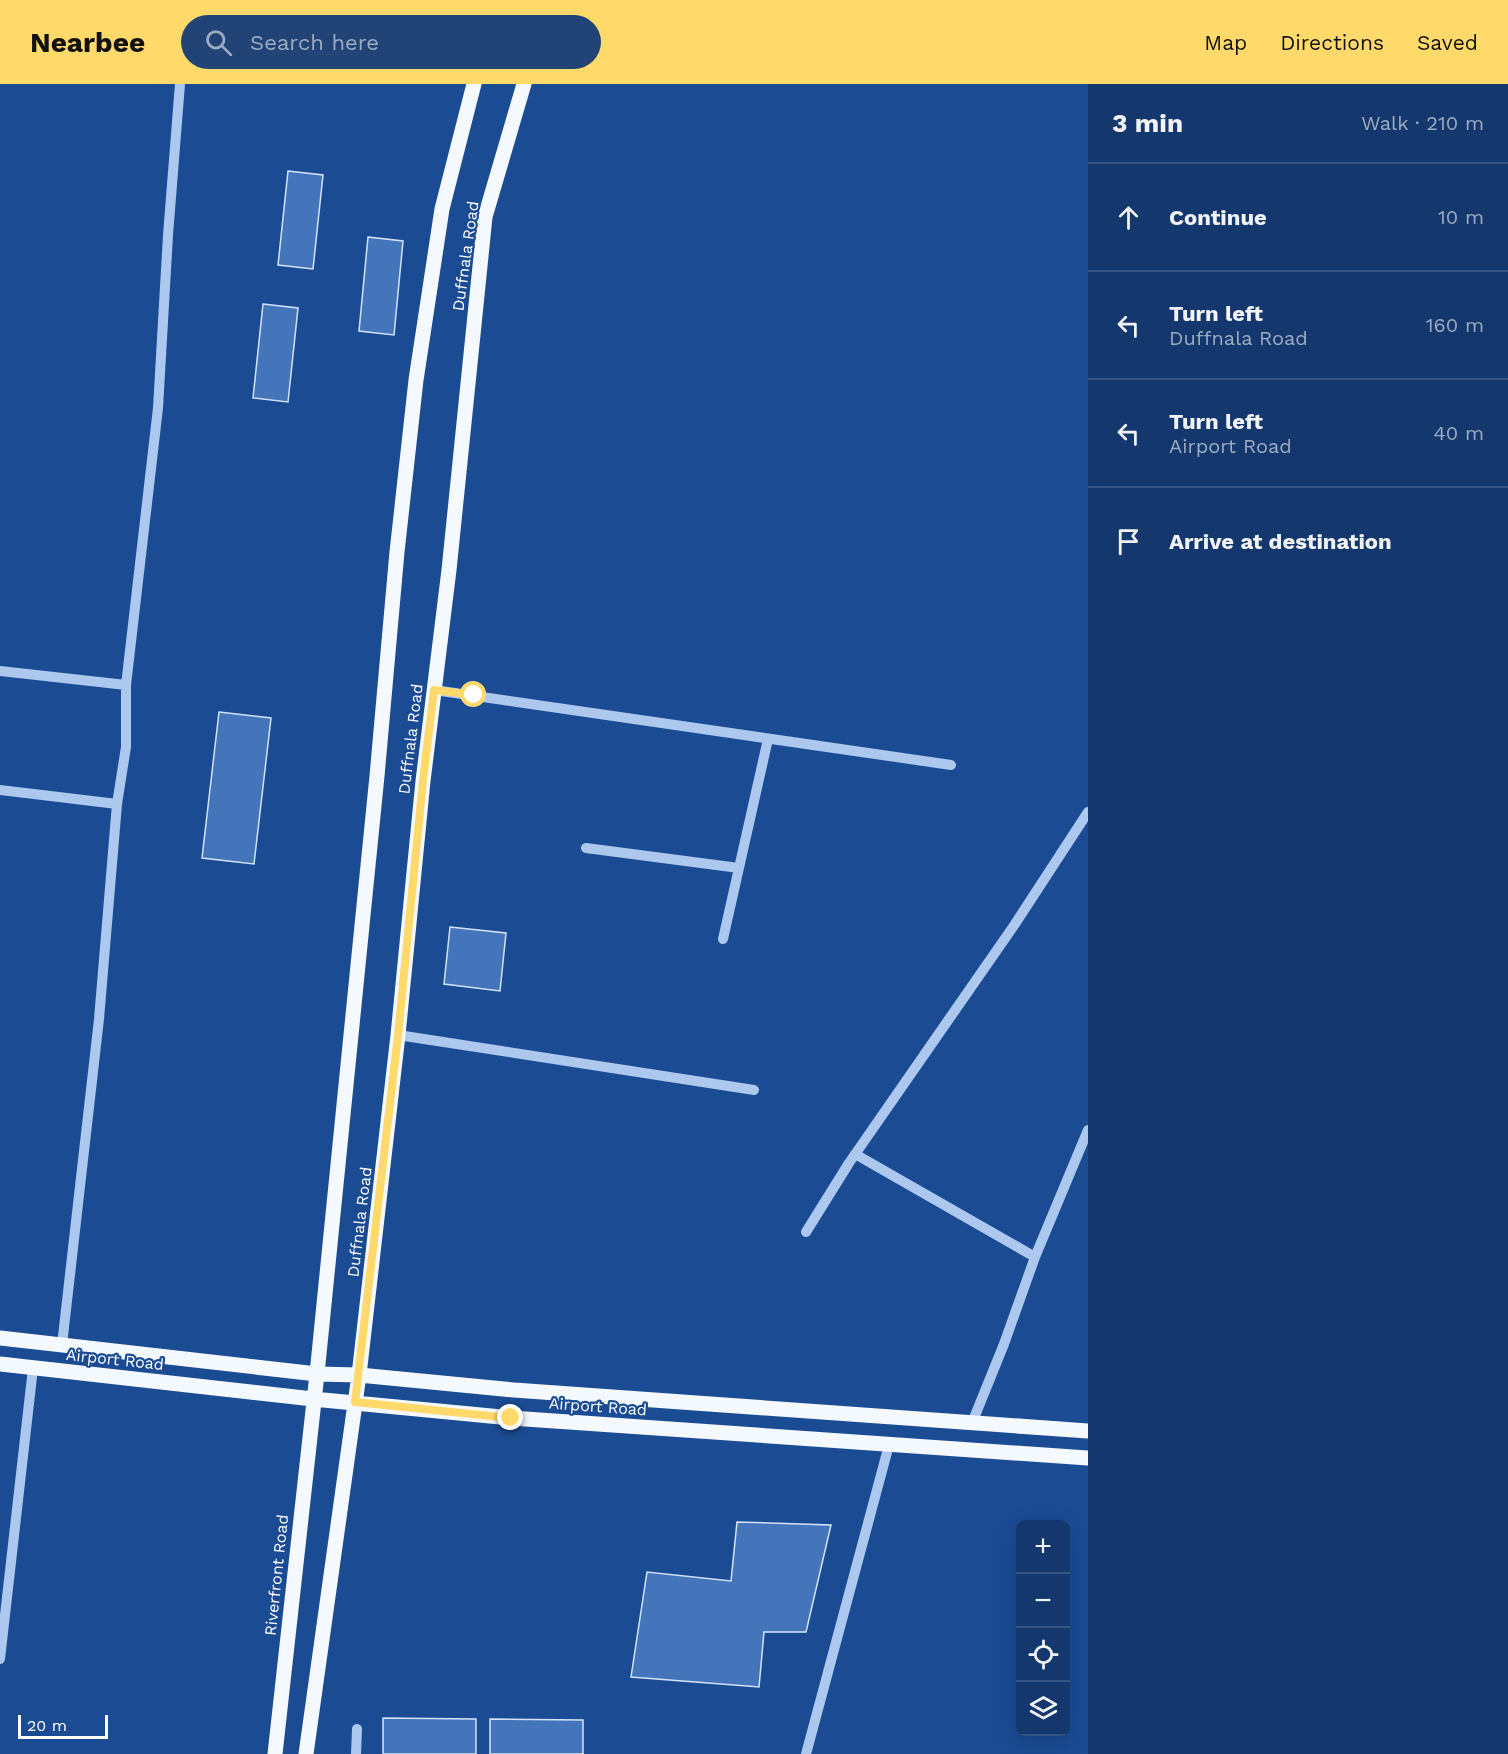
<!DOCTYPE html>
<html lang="en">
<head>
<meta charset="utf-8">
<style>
  body { margin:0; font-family:"Work Sans",sans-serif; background:#214376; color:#f1f3f6 }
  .controls { position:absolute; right:18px; bottom:18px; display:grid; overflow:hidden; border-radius:9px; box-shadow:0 6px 24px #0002 }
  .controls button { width:54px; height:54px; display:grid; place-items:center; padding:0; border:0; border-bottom:2px solid #335281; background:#14386e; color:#f1f3f6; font:30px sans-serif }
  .scale { position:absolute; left:18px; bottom:15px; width:90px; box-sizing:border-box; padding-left:6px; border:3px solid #fff; border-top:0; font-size:16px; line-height:21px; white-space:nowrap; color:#fff; -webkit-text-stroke:4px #1b4b93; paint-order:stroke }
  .stop { position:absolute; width:18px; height:18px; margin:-14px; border:4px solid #ffda6a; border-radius:50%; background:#fff }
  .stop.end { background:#ffda6a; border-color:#fff; box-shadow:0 2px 6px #0008 }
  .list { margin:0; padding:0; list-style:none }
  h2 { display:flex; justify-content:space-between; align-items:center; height:78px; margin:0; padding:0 24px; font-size:26px }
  h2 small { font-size:20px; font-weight:400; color:#9dacc2 }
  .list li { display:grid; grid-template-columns:39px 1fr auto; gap:18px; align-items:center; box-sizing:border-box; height:108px; padding:0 24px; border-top:2px solid #335281 }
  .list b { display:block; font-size:22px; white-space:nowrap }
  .list p { margin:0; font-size:20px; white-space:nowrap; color:#9dacc2 }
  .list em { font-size:20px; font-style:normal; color:#9dacc2 }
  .icon { flex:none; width:33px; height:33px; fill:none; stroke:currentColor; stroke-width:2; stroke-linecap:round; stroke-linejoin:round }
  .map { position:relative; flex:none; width:1088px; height:1670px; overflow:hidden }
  header { display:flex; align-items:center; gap:36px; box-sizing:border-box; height:84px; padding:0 30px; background:#ffda6a; color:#111 }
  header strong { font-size:28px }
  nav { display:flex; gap:33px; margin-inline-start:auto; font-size:21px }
  .search { width:420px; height:54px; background:#214376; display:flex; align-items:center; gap:15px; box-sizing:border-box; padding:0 21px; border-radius:33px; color:#9dacc2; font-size:22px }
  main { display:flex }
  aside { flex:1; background:#14386e }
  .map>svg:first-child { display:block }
  .building { fill:#4474ba; stroke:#d2e3fb; stroke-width:1.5 }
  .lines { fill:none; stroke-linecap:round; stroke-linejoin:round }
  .minor { stroke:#acc8ef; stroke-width:10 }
  .major { stroke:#f4f8ff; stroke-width:15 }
  .route { stroke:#ffda6a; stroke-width:8 }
  .labels { text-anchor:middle; stroke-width:4.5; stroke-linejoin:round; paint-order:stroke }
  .street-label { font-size:16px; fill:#fff; stroke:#1b4b93 }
</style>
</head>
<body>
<header>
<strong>Nearbee</strong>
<div class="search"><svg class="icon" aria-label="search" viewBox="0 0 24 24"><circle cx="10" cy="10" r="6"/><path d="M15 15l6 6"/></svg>Search here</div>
<nav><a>Map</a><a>Directions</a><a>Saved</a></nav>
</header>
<main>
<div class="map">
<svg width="1088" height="1670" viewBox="0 0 1088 1670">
  <rect width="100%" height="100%" fill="#1b4b93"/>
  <path class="building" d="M288,87L323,91L313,185L278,181Z
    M368,153L403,157L394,251L359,247Z
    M263,220L298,224L288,318L253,314Z
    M219,628L271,634L254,780L202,774Z
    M450,843L506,849L500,907L444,900Z
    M737,1438L831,1441L806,1548H764L759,1603L631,1593L647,1488L731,1497Z
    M383,1634L476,1635V1670H383Z
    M490,1635L583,1636V1670H490Z"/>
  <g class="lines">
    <path class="minor" d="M0,587L126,601
      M434,606L951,681
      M0,706L117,720
      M586,764L739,784
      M723,855L768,655
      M398,951L754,1006
      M855,1070L1035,1173
      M806,1148L849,1079L1015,840L1088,728
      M62,1261L99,935L117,720L126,663V601L158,324L168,151L180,0
      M972,1339L1004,1260L1035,1173L1088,1046
      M0,1575L33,1284
      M356,1670L357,1645
      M806,1670L889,1361"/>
    <path class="major" d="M0,1254L317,1290L359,1291L514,1306L1088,1347
      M0,1280L313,1315L511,1334L1088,1374
      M275,1670L317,1290L377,692L397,468L416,296L442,125L474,0
      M306,1670L359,1291L398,951L423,697L449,486L485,133L524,0"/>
  </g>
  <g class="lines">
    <path class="route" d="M474,611L434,606L423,696L398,951L355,1318L511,1334"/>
  </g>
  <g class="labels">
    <g class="street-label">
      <text transform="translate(465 172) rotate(-82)" y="6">Duffnala Road</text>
      <text transform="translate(410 655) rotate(-83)" y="6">Duffnala Road</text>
      <text transform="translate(359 1138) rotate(-83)" y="6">Duffnala Road</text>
      <text transform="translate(115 1275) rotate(6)" y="6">Airport Road</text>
      <text transform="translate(598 1322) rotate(4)" y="6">Airport Road</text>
      <text transform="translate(276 1491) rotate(-84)" y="6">Riverfront Road</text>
    </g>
  </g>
</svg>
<div class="controls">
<button>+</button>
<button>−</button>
<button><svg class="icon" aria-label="locate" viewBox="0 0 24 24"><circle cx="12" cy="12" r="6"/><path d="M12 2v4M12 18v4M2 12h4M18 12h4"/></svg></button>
<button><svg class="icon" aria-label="layers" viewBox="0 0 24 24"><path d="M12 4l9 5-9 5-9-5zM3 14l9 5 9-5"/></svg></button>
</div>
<div class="scale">20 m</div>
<div class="stop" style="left:474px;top:611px"></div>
<div class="stop end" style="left:511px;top:1334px"></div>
</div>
<aside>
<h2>3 min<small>Walk · 210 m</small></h2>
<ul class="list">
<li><svg class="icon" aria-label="ahead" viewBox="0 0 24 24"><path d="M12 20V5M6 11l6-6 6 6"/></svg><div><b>Continue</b></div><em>10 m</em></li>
<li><svg class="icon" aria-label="left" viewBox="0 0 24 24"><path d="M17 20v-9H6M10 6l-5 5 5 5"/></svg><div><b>Turn left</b><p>Duffnala Road</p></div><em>160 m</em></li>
<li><svg class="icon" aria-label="left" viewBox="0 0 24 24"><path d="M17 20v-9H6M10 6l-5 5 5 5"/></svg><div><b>Turn left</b><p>Airport Road</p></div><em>40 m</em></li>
<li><svg class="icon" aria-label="arrive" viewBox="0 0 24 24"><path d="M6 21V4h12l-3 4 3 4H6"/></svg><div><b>Arrive at destination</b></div></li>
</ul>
</aside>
</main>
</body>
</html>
